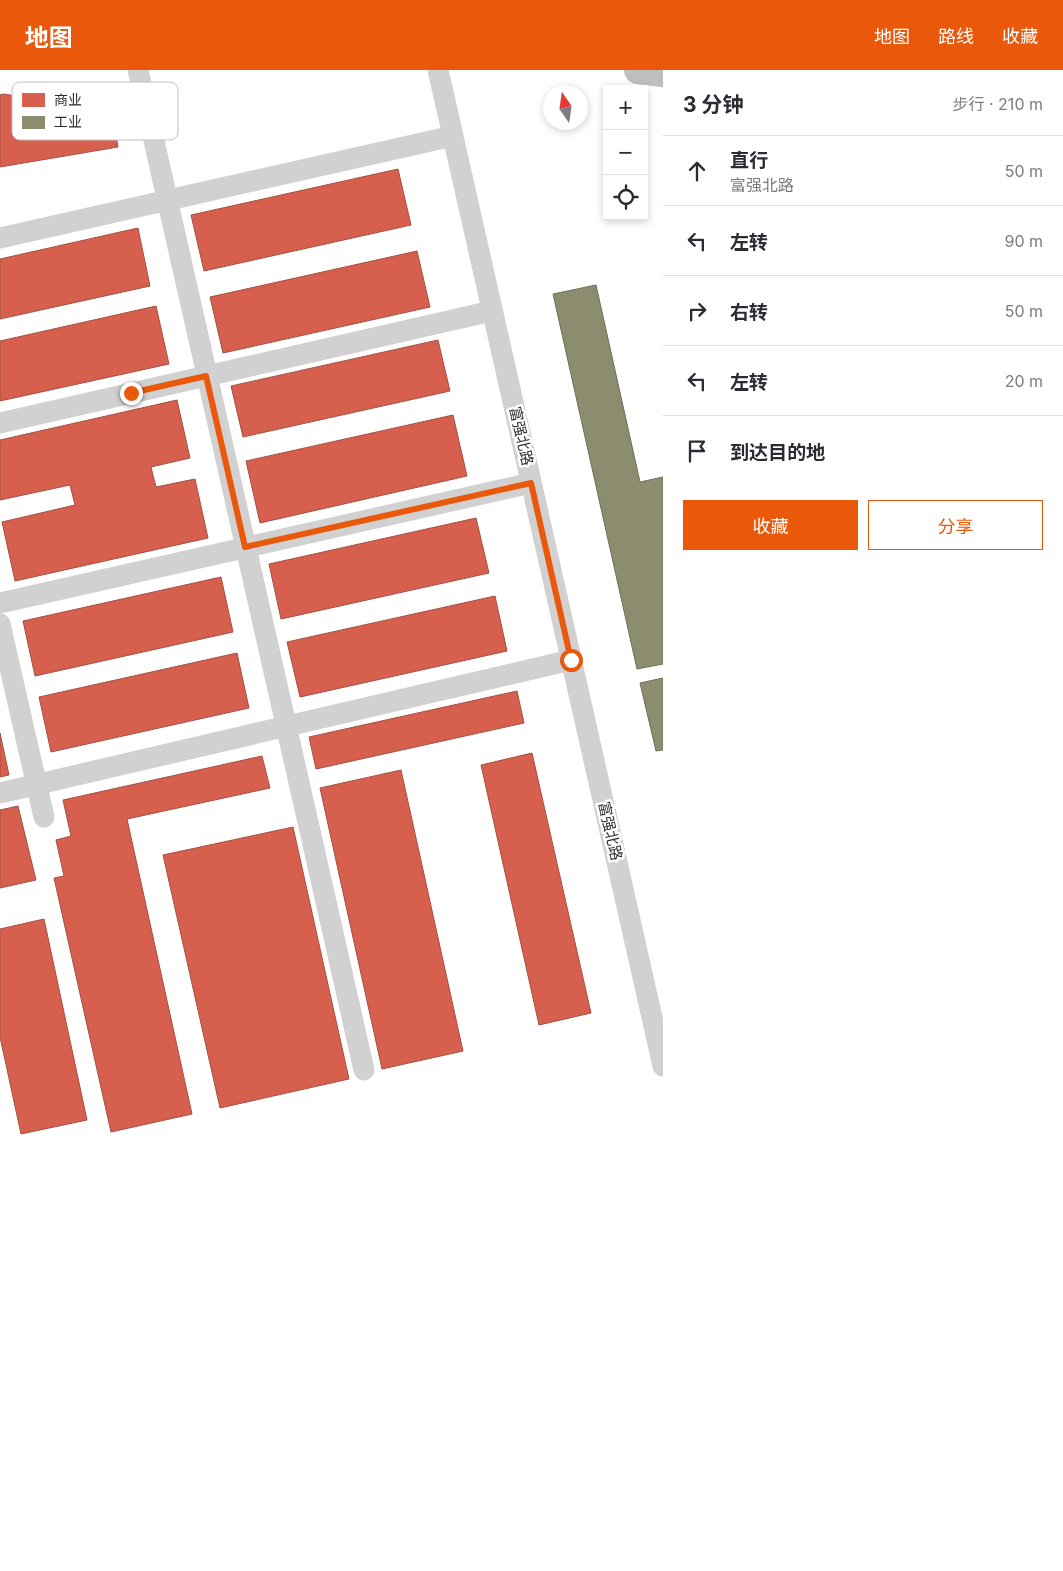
<!DOCTYPE html>
<html lang="zh">
<head>
<meta charset="utf-8">
<style>
  body { margin:0; font-family:Inter,"Noto Sans SC",sans-serif; background:#f2f2f3; color:#2b2b33 }
  .controls { position:absolute; right:15px; top:15px; display:grid; overflow:hidden; border-radius:0px; box-shadow:0 2px 8px #0003 }
  .controls button { width:45px; height:45px; display:grid; place-items:center; padding:0; border:0; border-bottom:1px solid #e1e1e2; background:#fff; color:#2b2b33; font:25px sans-serif }
  .compass { position:absolute; left:543px; top:15px; width:45px; height:45px; border-radius:50%; background:#fff; box-shadow:0 2px 8px #0003; rotate:347deg }
  .stop { position:absolute; width:15px; height:15px; margin:-11px; border:4px solid #ea580c; border-radius:50%; background:#fff }
  .stop.end { background:#ea580c; border-color:#fff; box-shadow:0 1px 5px #0008 }
  .list { margin:0; padding:0; list-style:none }
  h2 { display:flex; justify-content:space-between; align-items:center; height:65px; margin:0; padding:0 20px; font-size:21px }
  h2 small { font-size:16px; font-weight:400; color:#7c7c81 }
  .list li { display:grid; grid-template-columns:32px 1fr auto; gap:15px; align-items:center; box-sizing:border-box; height:70px; padding:0 20px; border-top:1px solid #e1e1e2 }
  .list b { display:block; font-size:19px; white-space:nowrap }
  .list p { margin:0; font-size:16px; white-space:nowrap; color:#7c7c81 }
  .list em { font-size:16px; font-style:normal; color:#7c7c81 }
  .actions { display:flex; gap:10px; padding:15px 20px }
  .actions a { flex:1; padding:11px 0; border:1px solid #ea580c; border-radius:0px; text-align:center; font-size:18px; color:#ea580c }
  .actions .main { background:#ea580c; color:#fff }
  .icon { flex:none; width:28px; height:28px; fill:none; stroke:currentColor; stroke-width:2; stroke-linecap:round; stroke-linejoin:round }
  .map { position:relative; flex:none; width:663px; height:1501px; overflow:hidden }
  header { display:flex; align-items:center; gap:30px; box-sizing:border-box; height:70px; padding:0 25px; background:#ea580c; color:#fff }
  header strong { font-size:24px }
  nav { display:flex; gap:28px; margin-inline-start:auto; font-size:18px }
  main { display:flex }
  aside { flex:1; background:#fff }
  .map>svg:first-child { display:block }
  .shops { fill:#d6604d; stroke:#a35043 }
  .industry { fill:#8c8c6e; stroke:#6f6f5a }
  .lines { fill:none; stroke-linecap:round; stroke-linejoin:round }
  .minor { stroke:#d1d1d1; stroke-width:21 }
  .highway { stroke:#bebebe; stroke-width:28 }
  .route { stroke:#ea580c; stroke-width:6 }
  .labels { text-anchor:middle; stroke-width:5; stroke-linejoin:round; paint-order:stroke }
  .street-label { font-size:15px; fill:#2c2c2c; stroke:#fff }
  .key { fill:#fff; stroke:#c0c0c0; stroke-width:1 }
  .key-label { font-size:14px; fill:#2c2c2c }
</style>
</head>
<body>
<header>
<strong>地图</strong>
<nav><a>地图</a><a>路线</a><a>收藏</a></nav>
</header>
<main>
<div class="map">
<svg width="663" height="1501" viewBox="0 0 663 1501">
  <rect width="100%" height="100%" fill="#fff"/>
  <path class="shops" d="M3,24L111,39L118,77L0,97V25Z
    M398,99L411,155L204,201L191,145Z
    M138,158L150,216L0,249V189Z
    M417,181L430,237L223,283L210,227Z
    M156,236L169,294L0,331V271Z
    M438,270L450,321L243,367L231,316Z
    M177,330L190,388L151,397L156,417L195,409L208,468L15,511L2,452L75,435L70,415L0,430V370Z
    M453,345L467,406L260,453L246,391Z
    M476,448L489,503L281,549L269,494Z
    M221,507L233,562L35,606L23,551Z
    M495,526L507,581L300,627L287,572Z
    M237,583L249,638L51,682L39,627Z
    M517,621L524,653L316,699L309,667Z
    M0,663L9,705L0,707Z
    M532,683L591,943L539,955L481,695Z
    M262,686L270,718L127,749L192,1044L111,1062L54,808L64,806L56,770L71,766L63,730Z
    M401,700L463,981L382,999L320,718Z
    M18,736L36,810L0,818V740Z
    M293,757L349,1009L220,1038L163,785Z
    M44,849L87,1050L21,1064L0,967V859Z"/>
  <path class="industry" d="M596,215L640,412L663,407V594L637,599L553,224Z
    M663,608V680L656,681L640,613Z"/>
  <g class="lines">
    <path class="minor" d="M138,0L364,1000
      M438,0L663,996
      M0,168L453,66
      M0,353L492,241
      M0,533L531,413
      M0,554L44,747
      M0,723L571,590"/>
    <path class="highway" d="M638,0L663,3"/>
  </g>
  <g class="lines">
    <path class="route" d="M131,323L206,306L245,477L531,413L571,590"/>
  </g>
  <g class="labels">
    <g class="street-label">
      <text transform="translate(521 366) rotate(77)" y="5">富强北路</text>
      <text transform="translate(610 761) rotate(77)" y="5">富强北路</text>
    </g>
  </g>
  <rect x="12" y="12" width="166" height="58" rx="8" class="key"/>
  <rect x="22" y="23" width="23" height="14" fill="#d6604d"/>
  <rect x="22" y="46" width="23" height="13" fill="#8c8c6e"/>
  <g class="key-label">
    <text x="54" y="35">商业</text>
    <text x="54" y="57">工业</text>
  </g>
</svg>
<div class="controls">
<button>+</button>
<button>−</button>
<button><svg class="icon" aria-label="locate" viewBox="0 0 24 24"><circle cx="12" cy="12" r="6"/><path d="M12 2v4M12 18v4M2 12h4M18 12h4"/></svg></button>
</div>
<svg class="compass" viewBox="-18 -18 36 36"><path d="M0-13l5 13h-10z" fill="#e53935"/><path d="M0 13l5-13h-10z" fill="#7c7c81"/></svg>
<div class="stop" style="left:571px;top:590px"></div>
<div class="stop end" style="left:131px;top:323px"></div>
</div>
<aside>
<h2>3 分钟<small>步行 · 210 m</small></h2>
<ul class="list">
<li><svg class="icon" aria-label="ahead" viewBox="0 0 24 24"><path d="M12 20V5M6 11l6-6 6 6"/></svg><div><b>直行</b><p>富强北路</p></div><em>50 m</em></li>
<li><svg class="icon" aria-label="left" viewBox="0 0 24 24"><path d="M17 20v-9H6M10 6l-5 5 5 5"/></svg><div><b>左转</b></div><em>90 m</em></li>
<li><svg class="icon" aria-label="right" viewBox="0 0 24 24"><path d="M7 20v-9h11M14 6l5 5-5 5"/></svg><div><b>右转</b></div><em>50 m</em></li>
<li><svg class="icon" aria-label="left" viewBox="0 0 24 24"><path d="M17 20v-9H6M10 6l-5 5 5 5"/></svg><div><b>左转</b></div><em>20 m</em></li>
<li><svg class="icon" aria-label="arrive" viewBox="0 0 24 24"><path d="M6 21V4h12l-3 4 3 4H6"/></svg><div><b>到达目的地</b></div></li>
</ul>
<div class="actions"><a class="main">收藏</a><a>分享</a></div>
</aside>
</main>
</body>
</html>
